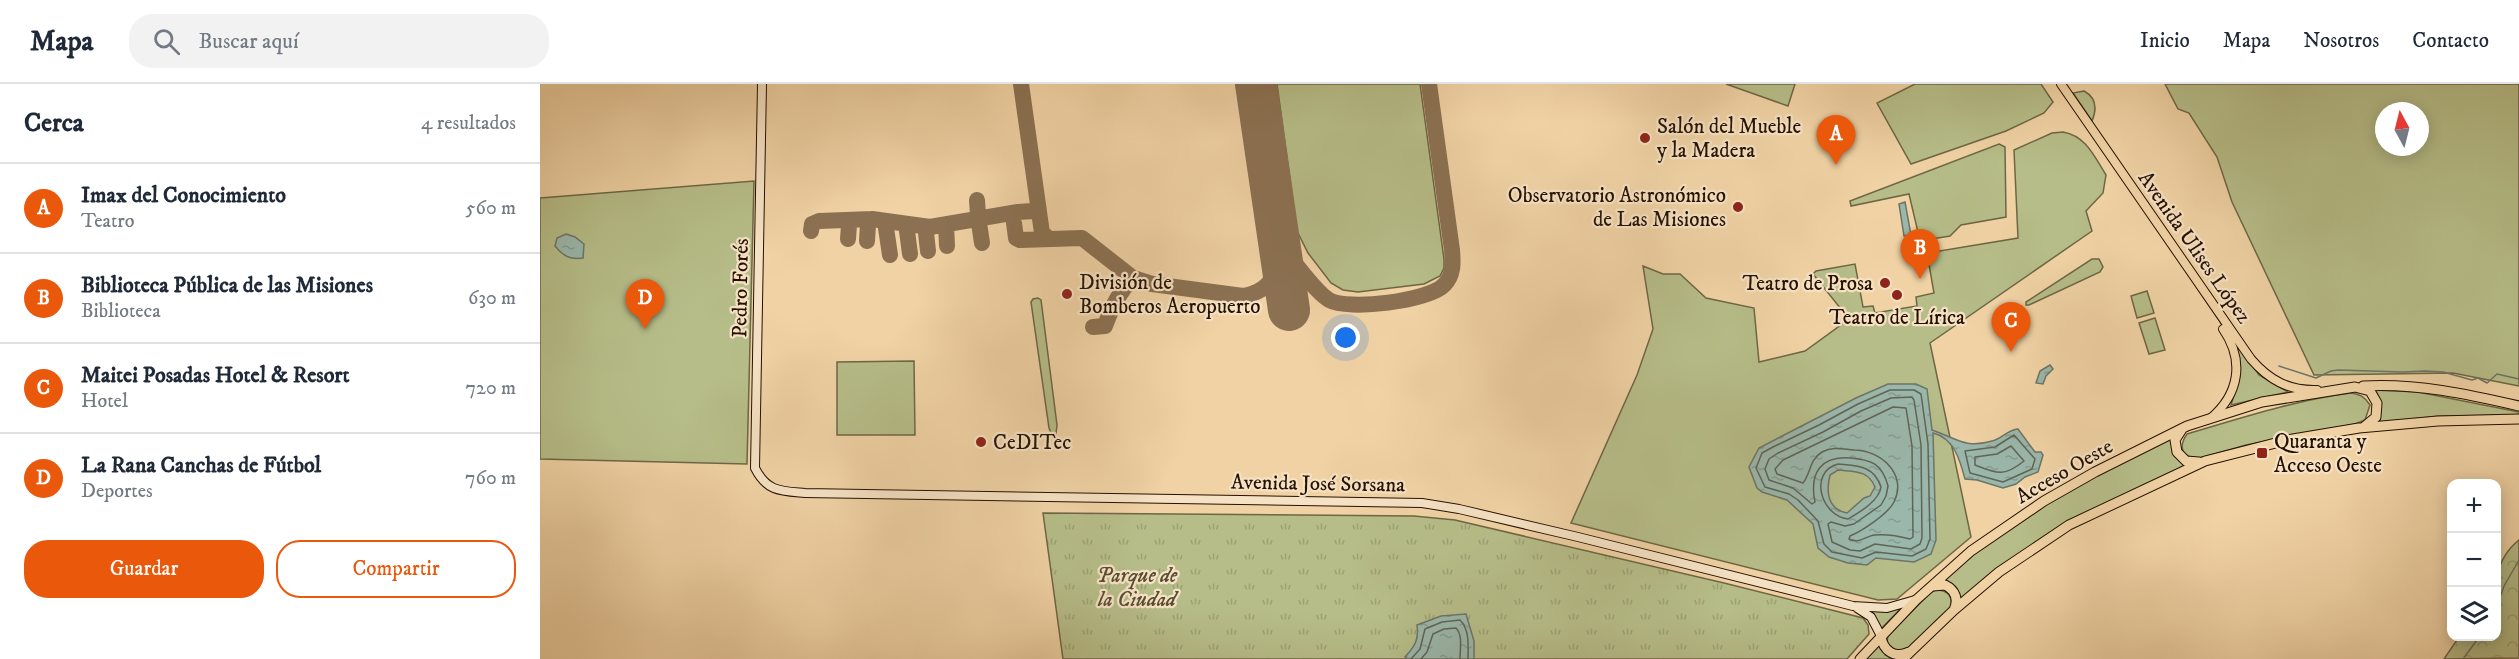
<!DOCTYPE html>
<html lang="es">
<head>
<meta charset="utf-8">
<style>
  body { margin:0; font-family:"IM FELL DW Pica",serif; background:#f2f2f3; color:#1f2937 }
  .controls { position:absolute; right:18px; bottom:18px; display:grid; overflow:hidden; border-radius:12px; box-shadow:0 3px 15px #0003 }
  .controls button { width:54px; height:54px; display:grid; place-items:center; padding:0; border:0; border-bottom:2px solid #e0e1e3; background:#fff; color:#1f2937; font:30px sans-serif }
  .compass { position:absolute; left:1835px; top:18px; width:54px; height:54px; border-radius:50%; background:#fff; box-shadow:0 3px 15px #0003; rotate:353deg }
  .you { position:absolute; left:806px; top:254px; width:21px; height:21px; margin:-15px; border:4px solid #fff; border-radius:50%; background:#1a73e8; box-shadow:0 0 0 9px #1a73e833 }
  .badge { display:grid; place-items:center; width:39px; height:39px; border-radius:50%; background:#ea580c; color:#fff; font-size:20px; font-weight:700 }
  .pin { position:absolute; translate:-50% -50px; filter:drop-shadow(0 2px 3px #0008) }
  .pin::after { content:''; position:absolute; top:32px; width:21px; height:18px; background:inherit; clip-path:polygon(0 0,100% 0,50% 100%) }
  .list { margin:0; padding:0; list-style:none }
  h2 { display:flex; justify-content:space-between; align-items:center; height:78px; margin:0; padding:0 24px; font-size:26px }
  h2 small { font-size:20px; font-weight:400; color:#747a83 }
  .list li { display:grid; grid-template-columns:39px 1fr auto; gap:18px; align-items:center; box-sizing:border-box; height:90px; padding:0 24px; border-top:2px solid #e0e1e3 }
  .list b { display:block; font-size:22px; white-space:nowrap }
  .list p { margin:0; font-size:20px; white-space:nowrap; color:#747a83 }
  .list em { font-size:20px; font-style:normal; color:#747a83 }
  .actions { display:flex; gap:12px; padding:18px 24px }
  .actions a { flex:1; padding:14px 0; border:2px solid #ea580c; border-radius:24px; text-align:center; font-size:21px; color:#ea580c }
  .actions .main { background:#ea580c; color:#fff }
  .icon { flex:none; width:33px; height:33px; fill:none; stroke:currentColor; stroke-width:2; stroke-linecap:round; stroke-linejoin:round }
  .map { position:relative; flex:none; width:1979px; height:575px; overflow:hidden }
  header { display:flex; align-items:center; gap:36px; box-sizing:border-box; height:84px; padding:0 30px; background:#fff; border-bottom:2px solid #e0e1e3 }
  header strong { font-size:28px }
  nav { display:flex; gap:33px; margin-inline-start:auto; font-size:21px }
  .search { width:420px; height:54px; background:#f2f2f3; display:flex; align-items:center; gap:15px; box-sizing:border-box; padding:0 21px; border-radius:24px; color:#747a83; font-size:22px }
  main { display:flex }
  aside { flex:1; background:#fff }
  .map>svg:first-child { display:block }
  .grass { fill:#b6bd88; stroke:#6e6644; stroke-width:1.5; fill-rule:evenodd }
  .forest { fill:url(#forest-crowns); stroke:#6e6644; stroke-width:1.5 }
  .park { fill:url(#park-tufts); stroke:#6e6644; stroke-width:1.5 }
  .water { fill:url(#water-ripples); stroke:#6c7467; stroke-width:1.5; fill-rule:evenodd }
  .lines { fill:none; stroke-linecap:round; stroke-linejoin:round }
  .shore { stroke:#606456; stroke-width:1.5 }
  .stream { stroke:#6c7467; stroke-width:1.5 }
  .taxiway { stroke:#8b7152; stroke-width:16 }
  .runway { stroke:#8b7152; stroke-width:42 }
  .secondary-casing { stroke:#261000; stroke-width:10 }
  .primary-casing { stroke:#261000; stroke-width:10 }
  .highway-casing { stroke:#261000; stroke-width:11 }
  .secondary { stroke:#f5e2c4; stroke-width:8 }
  .primary { stroke:#f0d2a4; stroke-width:8 }
  .highway { stroke:#f0d2a4; stroke-width:9 }
  .poi-dot { fill:#8f2418; stroke:#f5e2c4; stroke-width:2 }
  .labels { text-anchor:middle; stroke-width:4.5; stroke-linejoin:round; paint-order:stroke }
  .poi-label { font-size:21px; fill:#261000; stroke:#f5e2c4; text-anchor:start }
  .street-label { font-size:21px; fill:#261000; stroke:#f5e2c4 }
  .park-label { font-size:21px; font-style:italic; fill:#584d30; stroke:#f5e2c4 }
</style>
</head>
<body>
<header>
<strong>Mapa</strong>
<div class="search"><svg class="icon" aria-label="search" viewBox="0 0 24 24"><circle cx="10" cy="10" r="6"/><path d="M15 15l6 6"/></svg>Buscar aquí</div>
<nav><a>Inicio</a><a>Mapa</a><a>Nosotros</a><a>Contacto</a></nav>
</header>
<main>
<aside>
<h2>Cerca<small>4 resultados</small></h2>
<ul class="list">
<li><span class="badge">A</span><div><b>Imax del Conocimiento</b><p>Teatro</p></div><em>560 m</em></li>
<li><span class="badge">B</span><div><b>Biblioteca Pública de las Misiones</b><p>Biblioteca</p></div><em>630 m</em></li>
<li><span class="badge">C</span><div><b>Maitei Posadas Hotel &amp; Resort</b><p>Hotel</p></div><em>720 m</em></li>
<li><span class="badge">D</span><div><b>La Rana Canchas de Fútbol</b><p>Deportes</p></div><em>760 m</em></li>
</ul>
<div class="actions"><a class="main">Guardar</a><a>Compartir</a></div>
</aside>
<div class="map">
<svg width="1979" height="575" viewBox="0 0 1979 575">
  <defs>
    <pattern id="forest-crowns" width="20" height="18" patternUnits="userSpaceOnUse" patternTransform="scale(1.5)"><rect width="20" height="18" fill="#b6bd88"/><path d="M2 6a3 3 0 1 1 6 0M12 15a3 3 0 1 1 6 0" fill="none" stroke="#9ca174"/></pattern>
    <pattern id="park-tufts" width="24" height="20" patternUnits="userSpaceOnUse" patternTransform="scale(1.5)"><rect width="24" height="20" fill="#b6bd88"/><path d="M3 7l-1-3M5 7V3M7 7l1-3M15 17l-1-3M17 17v-4M19 17l1-3" fill="none" stroke="#9ca174"/></pattern>
    <pattern id="water-ripples" width="26" height="14" patternUnits="userSpaceOnUse" patternTransform="scale(1.5)"><rect width="26" height="14" fill="#9ab7ab"/><path d="M2 4q2-2 4 0t4 0M15 11q2-2 4 0t4 0" fill="none" stroke="#859c91"/></pattern>
  </defs>
  <rect width="100%" height="100%" fill="#f0d2a4"/>
  <filter id="stains"><feTurbulence type="fractalNoise" baseFrequency=".00333" numOctaves="4"/><feColorMatrix values="0 0 0 0 .2 0 0 0 0 .09 0 0 0 0 .02 0 0 0 .5 -.17"/></filter>
  <radialGradient id="worn" r=".72"><stop offset=".6" stop-color="#630" stop-opacity="0"/><stop offset="1" stop-color="#630" stop-opacity=".3"/></radialGradient>
  <path class="grass" d="M737,0H880L904,175V184L900,192L884,200L818,208L803,206L791,199L768,169L757,147Z
    M1186,0H1255L1248,22Z
    M1375,0H1501L1513,18L1504,29L1466,47L1371,80L1337,19Z
    M1625,0H1979V302L1913,289L1774,291L1692,118L1677,73L1649,29L1638,25ZM1844,27H1880V63H1844Z
    M1544,7C1557,14 1557,25 1552,37L1533,9Z
    M1550,46L1719,291L1748,308L1691,321C1700,294 1700,281 1691,254Z
    M1523,48C1546,52 1554,72 1566,91L1563,109L1546,127L1552,147L1390,259L1431,453L1357,515L1338,516L1031,439L1097,291L1113,245L1103,182L1123,190H1140L1166,214L1214,224L1219,278L1265,267L1309,235L1273,190L1276,187L1315,180L1323,223L1333,222L1335,229L1377,222L1376,213L1394,209L1387,169L1478,154L1474,66L1512,49Z
    M1459,60L1465,63L1466,133L1421,141L1410,152L1380,157L1369,110L1311,122L1310,117Z
    M214,97L207,380L0,375V114Z
    M1552,175H1559L1563,183L1560,188L1489,221H1486V218Z
    M1607,207L1614,229L1597,234L1591,212Z
    M498,214L501,216L517,341L515,358L509,344L491,218L493,215Z
    M1615,234L1625,266L1609,270L1599,239Z
    M374,277L375,351H297V278Z
    M1835,306L1878,308L1979,328V331L1899,332L1834,339C1844,328 1843,318 1835,306Z
    M1811,309C1820,310 1825,313 1830,321L1825,336L1815,340L1706,361L1657,375L1645,371C1640,364 1642,357 1647,350C1701,334 1756,316 1811,309Z
    M1639,347L1633,357L1650,380L1539,433L1416,523C1419,505 1416,501 1398,499L1433,469L1506,419Z
    M1396,506C1409,506 1413,513 1411,525L1370,564L1357,568L1351,564L1347,558L1348,552L1391,508Z
    M1363,522L1340,546L1322,525Z
    M1340,557L1345,571L1356,575H1324Z"/>
  <path class="forest" d="M1979,456V574L1904,575L1919,553L1956,552C1956,518 1948,480 1979,456Z"/>
  <path class="park" d="M503,429L874,432L915,436L1184,499L1323,534L1328,541L1329,550L1307,575H523Z"/>
  <path class="water" d="M1365,118L1371,151L1364,152L1359,120Z
    M26,150L35,153L44,160L43,174C30,176 23,172 15,162L17,154Z
    M1510,281L1513,285L1506,292L1503,300L1496,299L1500,287Z
    M1348,300H1376L1387,305L1392,346C1416,354 1425,365 1452,357C1462,355 1467,346 1478,345L1495,368H1501L1503,371L1498,388L1485,393L1476,400L1463,404L1437,396L1425,395C1420,376 1414,354 1393,349L1396,456L1391,470L1374,478L1336,474L1327,481L1308,479L1289,473L1278,464L1273,440L1247,416L1222,408L1217,404L1209,383L1219,364L1316,314ZM1298,386C1315,388 1328,386 1335,403L1330,412L1324,414L1307,429C1287,425 1286,407 1290,391Z
    M926,530L934,557V575H867L865,573C875,562 879,556 877,541L901,532Z"/>
  <g class="lines">
    <path class="shore" d="M1350,306H1374L1381,310L1388,360L1390,455L1386,465L1372,472L1336,468L1322,474L1292,468L1284,460L1278,437L1258,416L1249,410L1225,403L1216,384L1222,369L1233,363L1279,341L1318,320Z
      M1351,314L1372,313L1374,316L1381,361L1382,454L1380,460L1371,465L1335,460L1320,467L1310,466L1292,458L1288,440L1291,438L1305,442L1314,440L1341,421L1346,412L1348,402C1342,379 1331,376 1311,374C1281,371 1269,389 1275,418L1272,420L1253,404L1229,396L1225,385L1229,375L1238,369L1283,348L1321,327Z
      M1353,323L1366,324L1372,362L1373,453L1370,455C1359,452 1345,450 1334,451C1324,453 1319,460 1309,455L1310,452C1322,447 1348,430 1354,418C1368,390 1340,366 1314,366C1302,365 1293,362 1282,368C1269,376 1271,389 1263,399L1237,390L1235,385L1243,376Z
      M1474,351L1495,375L1492,385L1463,398L1430,389L1425,367L1455,363Z
      M1471,362L1484,377C1464,393 1458,390 1435,381V373L1457,370Z
      M1298,380C1317,382 1334,381 1341,403C1339,417 1320,428 1308,435C1281,432 1268,388 1298,380Z
      M871,575L880,565L885,545L902,538L920,536C930,546 928,562 928,575
      M881,575L887,568L893,550L904,545L916,544C923,551 920,565 920,575"/>
    <path class="stream" d="M1739,282L1776,294L1791,287L1798,286L1863,288L1885,287L1903,288L1932,296L1938,294L1947,299L1957,290L1979,295
      M1956,525L1964,502L1979,476
      M1923,575L1940,552"/>
    <path class="taxiway" d="M481,0L502,149L508,154
      M437,116L438,131L442,134L439,139L442,159
      M349,138L346,144L350,171
      M474,139L476,154L480,156L542,154L593,194L612,200L703,212C736,206 738,185 737,156
      M406,140L407,162
      M369,141L367,147L370,170
      M271,147L272,140L279,137L332,135L390,143L478,128L493,127L499,129
      M308,155L309,141L313,136
      M737,156C749,171 774,207 789,216C808,227 889,217 904,201C914,191 913,178 912,166L889,0
      M327,157L328,140L332,135
      M388,167L386,149L390,143
      M553,243L565,242C571,224 579,208 593,194"/>
    <path class="runway" d="M716,0L749,226"/>
    <defs>
      <path id="secondary" d="M222,0L215,384C227,408 241,407 265,409L882,419L919,425L1038,453L1313,522L1347,524L1375,516
        M1317,524L1331,533L1341,552"/>
      <path id="primary" d="M1521,0L1711,275C1729,296 1749,307 1777,306
        M1671,334C1699,310 1705,277 1683,245"/>
      <path id="highway" d="M1823,302C1877,299 1927,310 1979,322
        M1642,345L1635,356L1637,368L1646,377L1659,378
        M1393,502L1405,501C1415,506 1419,515 1414,526
        M1341,552C1343,567 1355,575 1369,568
        M1320,575L1376,516L1431,467L1504,417L1555,388L1647,342L1722,318L1815,303L1830,307L1837,319L1836,333L1824,343
        M1363,575L1414,526L1459,488L1529,441L1665,377L1747,356L1819,344L1898,337L1979,335"/>
    </defs>
    <use href="#secondary" class="secondary-casing"/>
    <use href="#primary" class="primary-casing"/>
    <use href="#highway" class="highway-casing"/>
    <use href="#secondary" class="secondary"/>
    <use href="#primary" class="primary"/>
    <use href="#highway" class="highway"/>
  </g>
  <g class="poi-dot">
    <circle cx="1105" cy="54" r="6"/>
    <circle cx="1198" cy="123" r="6"/>
    <circle cx="1345" cy="199" r="6"/>
    <circle cx="527" cy="210" r="6"/>
    <circle cx="1357" cy="211" r="6"/>
    <circle cx="441" cy="358" r="6"/>
    <rect x="1716" y="363" width="12" height="12" rx="3"/>
  </g>
  <g class="labels">
    <g class="poi-label">
      <text x="1117" y="49">Salón del Mueble<tspan x="1117" dy="24">y la Madera</tspan></text>
      <text x="1186" y="118" text-anchor="end">Observatorio Astronómico<tspan x="1186" dy="24">de Las Misiones</tspan></text>
      <text x="539" y="205">División de<tspan x="539" dy="24">Bomberos Aeropuerto</tspan></text>
      <text x="1333" y="206" text-anchor="end">Teatro de Prosa</text>
      <text x="1357" y="240" text-anchor="middle">Teatro de Lírica</text>
      <text x="1734" y="364">Quaranta y<tspan x="1734" dy="24">Acceso Oeste</tspan></text>
      <text x="453" y="365">CeDITec</text>
    </g>
    <g class="street-label">
      <text transform="translate(1655 163) rotate(55)" y="7">Avenida Ulises López</text>
      <text transform="translate(200 204) rotate(-89)" y="7">Pedro Forés</text>
      <text transform="translate(1524 387) rotate(-30)" y="7">Acceso Oeste</text>
      <text transform="translate(778 399) rotate(1)" y="7">Avenida José Sorsana</text>
    </g>
    <g class="park-label">
      <text x="597" y="498">Parque de<tspan x="597" dy="24">la Ciudad</tspan></text>
    </g>
  </g>
  <rect width="100%" height="100%" filter="url(#stains)"/>
  <rect width="100%" height="100%" fill="url(#worn)"/>
</svg>
<div class="controls">
<button>+</button>
<button>−</button>
<button><svg class="icon" aria-label="layers" viewBox="0 0 24 24"><path d="M12 4l9 5-9 5-9-5zM3 14l9 5 9-5"/></svg></button>
</div>
<svg class="compass" viewBox="-18 -18 36 36"><path d="M0-13l5 13h-10z" fill="#e53935"/><path d="M0 13l5-13h-10z" fill="#747a83"/></svg>
<div class="you"></div>
<div class="pin badge" style="left:1296px;top:81px">A</div>
<div class="pin badge" style="left:1380px;top:195px">B</div>
<div class="pin badge" style="left:1471px;top:268px">C</div>
<div class="pin badge" style="left:105px;top:245px">D</div>
</div>
</main>
</body>
</html>
